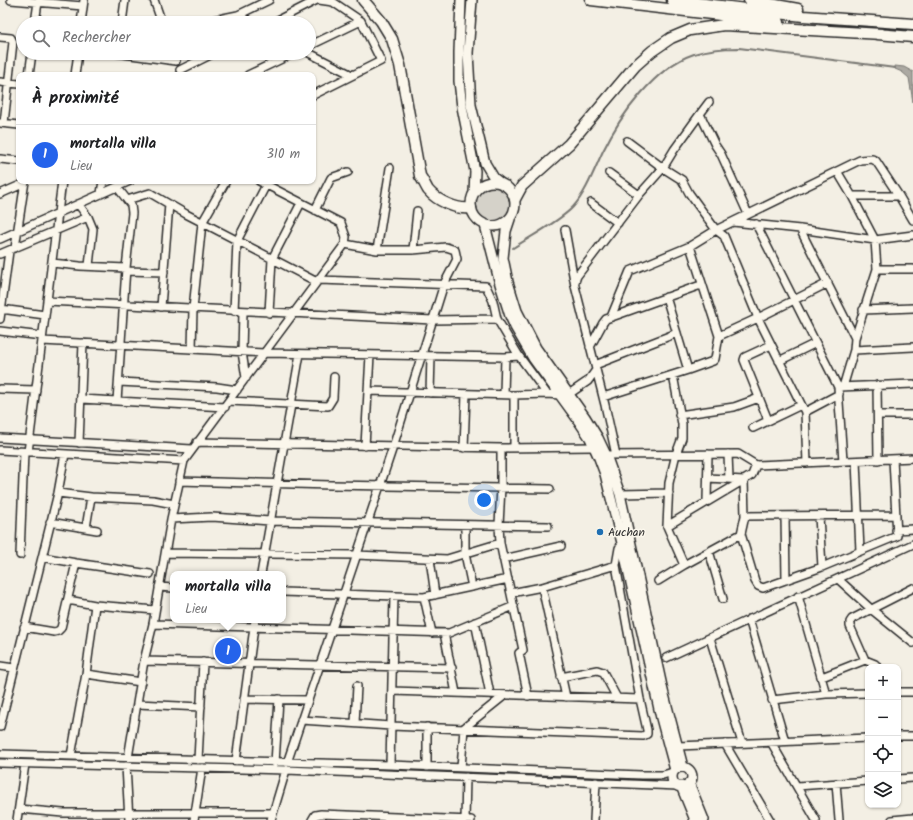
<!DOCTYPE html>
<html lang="fr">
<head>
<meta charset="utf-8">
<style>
  body { margin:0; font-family:Kalam,sans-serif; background:#f6f6f6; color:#202124 }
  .controls { position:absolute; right:12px; bottom:12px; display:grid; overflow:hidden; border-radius:8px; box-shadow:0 1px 3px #0004 }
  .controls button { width:36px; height:36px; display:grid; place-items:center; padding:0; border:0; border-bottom:1px solid #e0e0e0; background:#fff; color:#202124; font:20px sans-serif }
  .you { position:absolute; left:484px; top:500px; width:14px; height:14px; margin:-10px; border:3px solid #fff; border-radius:50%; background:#1a73e8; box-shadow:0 0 0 6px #1a73e833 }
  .badge { display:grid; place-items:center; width:26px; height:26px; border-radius:50%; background:#2563eb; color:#fff; font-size:13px; font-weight:700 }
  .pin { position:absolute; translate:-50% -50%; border:2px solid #fff; box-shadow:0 1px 4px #0006 }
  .popup { position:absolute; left:170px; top:571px; width:116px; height:52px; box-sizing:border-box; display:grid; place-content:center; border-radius:8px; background:#fff; filter:drop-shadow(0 1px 3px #0005); font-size:13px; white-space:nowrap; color:#757577 }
  .popup b { font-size:15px; color:#202124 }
  .popup::after { content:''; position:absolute; left:50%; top:100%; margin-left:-8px; border:8px solid transparent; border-top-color:#fff }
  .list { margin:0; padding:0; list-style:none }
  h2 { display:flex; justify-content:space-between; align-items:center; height:52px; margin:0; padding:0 16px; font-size:17px }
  h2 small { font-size:13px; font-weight:400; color:#757577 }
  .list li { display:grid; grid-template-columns:26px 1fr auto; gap:12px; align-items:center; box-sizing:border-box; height:60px; padding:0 16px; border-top:1px solid #e0e0e0 }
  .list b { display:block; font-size:15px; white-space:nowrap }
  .list p { margin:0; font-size:13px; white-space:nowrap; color:#757577 }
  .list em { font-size:13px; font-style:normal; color:#757577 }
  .icon { flex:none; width:22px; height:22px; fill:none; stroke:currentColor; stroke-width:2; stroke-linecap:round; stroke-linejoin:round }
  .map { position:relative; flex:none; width:913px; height:820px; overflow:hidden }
  .search { position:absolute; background:#fff; box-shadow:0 1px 3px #0004; left:16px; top:16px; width:300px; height:44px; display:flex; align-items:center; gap:10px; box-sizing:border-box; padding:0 14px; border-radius:22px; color:#757577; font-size:15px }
  .panel { position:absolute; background:#fff; box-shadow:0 1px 3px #0004; left:16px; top:72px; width:300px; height:112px; border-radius:8px }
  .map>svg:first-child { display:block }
  .green { fill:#d5d2c9; stroke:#807e7a }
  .water { fill:#aca9a2; stroke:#787772 }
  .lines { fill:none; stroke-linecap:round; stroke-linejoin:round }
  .stream { stroke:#787772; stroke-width:2 }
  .minor-casing { stroke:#2b2b2b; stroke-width:10 }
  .major-casing { stroke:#2b2b2b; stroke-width:12 }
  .highway-casing { stroke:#2b2b2b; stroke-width:13 }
  .minor { stroke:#fbf7ec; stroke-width:7 }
  .major { stroke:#fbf7ec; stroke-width:9 }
  .highway { stroke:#fbf7ec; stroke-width:10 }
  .poi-dot { fill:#1f6fb2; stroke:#fbf7ec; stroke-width:1.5 }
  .labels { text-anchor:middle; stroke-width:3; stroke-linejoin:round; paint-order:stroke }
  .poi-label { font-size:12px; fill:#2b2b2b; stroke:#fbf7ec; text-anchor:start }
</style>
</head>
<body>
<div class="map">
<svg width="913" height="820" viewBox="0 0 913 820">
  <rect width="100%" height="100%" fill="#f3efe4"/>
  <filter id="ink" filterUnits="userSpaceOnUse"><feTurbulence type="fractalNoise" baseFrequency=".025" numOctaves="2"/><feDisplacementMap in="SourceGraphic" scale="8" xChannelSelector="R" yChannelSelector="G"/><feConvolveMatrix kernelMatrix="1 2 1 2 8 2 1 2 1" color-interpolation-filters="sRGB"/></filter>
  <g filter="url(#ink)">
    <path class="green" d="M475 205a18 18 0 1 1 36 0a18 18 0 1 1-36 0Z"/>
    <path class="water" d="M895,66L904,67L913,72V102L909,78L902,72L895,69Z"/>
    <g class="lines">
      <path class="stream" d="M513,248C530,237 560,221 573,207C586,193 595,168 603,151C620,116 655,67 694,54C709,49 723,48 739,48L895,68"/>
      <defs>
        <path id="minor" d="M11,0L83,6
          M154,0L162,23
          M238,15L253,23
          M35,23L38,2
          M81,23L84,0
          M122,23L125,0
          M199,23L238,15L269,0
          M272,23L317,0
          M0,37L11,38L13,42L4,123
          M309,46L361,21
          M116,53L176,61
          M309,53L352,75
          M180,70L214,53
          M29,75L32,53
          M75,75L78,53
          M248,75L294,53
          M0,82L19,84
          M313,95L381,61L361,21L333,2L319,0
          M700,114L709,102
          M0,123L19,125
          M0,159L19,161
          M837,171L852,196L875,240L877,269L855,338
          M609,173L639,195
          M117,187L131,205L132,213L126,268L117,401
          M101,193L103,181
          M0,194L25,183
          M852,196H899
          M127,200L150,193L186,214L317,282
          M591,203L618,223
          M78,204L88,217L93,229L89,266
          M315,210L331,178L348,172
          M748,214L721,154L715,145L700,114L674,150L663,168L682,180L689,193L716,230L724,236L758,318L805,412L807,463
          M733,222L800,229L875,240L913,235
          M756,224L838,387L843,461
          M800,229L855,338L854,350L843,387
          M565,230L575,286L605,405L616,455
          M0,239L130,181
          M15,248L25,181
          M377,250L390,168
          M413,250L417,211
          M0,254L88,217
          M52,263L80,266L126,268
          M877,269H913
          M126,271L164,272
          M319,280L486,286L493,301L497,319L519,356L547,394
          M575,282L577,276L639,195L663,168L627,141
          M666,297L688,370
          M47,301L433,320L497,319
          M161,307L169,204
          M1,309L45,315
          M863,310L913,308
          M234,311L237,241L266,185
          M243,312L242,352L246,378
          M269,313L272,259L301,203
          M611,317L630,271L690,246
          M0,319L9,251
          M0,331L42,336
          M719,336L690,246L716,230L860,160L872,159L876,161L899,196L913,220
          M42,341L264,353L505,357L519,356
          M590,347L603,323L606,319L698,286H703
          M192,349L193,309L202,223L226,181
          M854,350L913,347
          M779,361L816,343
          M595,365L677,333
          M119,382L217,387L237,390
          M877,385L878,460
          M839,387L913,384
          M0,389L36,390
          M368,391L514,395L547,394L560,395
          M430,393L431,356
          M504,394L505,357
          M569,394L588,381L596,370
          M603,397L688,370L713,361L715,359L719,336L758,318L828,283
          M81,399L225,407
          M229,401L328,406L333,398L334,377
          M805,412L839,394
          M679,415L734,407L759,398
          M878,415H913
          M768,420L744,360L745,357L771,345
          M753,428L801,405
          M0,438L192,449
          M197,442L501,448L594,447
          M79,443L83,343
          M365,446L370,355
          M464,448L466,394
          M501,448V487L499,525L500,543L523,650L519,653L528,696
          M514,448V395
          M0,450L184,461
          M28,452L62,181
          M728,454L729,479
          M606,455L738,454L756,465L913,458
          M856,461L860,551
          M756,465L752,475L744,480L745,516L741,534L755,581L758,586L763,588L822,567L897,536L893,459
          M708,478L744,480
          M179,481L331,485L550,489
          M58,493L91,497
          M620,494L669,493
          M707,501L708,454
          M745,516L896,515
          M785,516L786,580
          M819,516L822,567
          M171,519L212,517L270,521L548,526
          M50,522L97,530
          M465,525V554L472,587
          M667,526L669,483L676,454L682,438V424L673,375
          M86,528L91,497L153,500L174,504
          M896,530L913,529
          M709,551L723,599
          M166,553L356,555L447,559L500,543
          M20,555L24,452
          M42,557L76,563L150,574
          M430,559L435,595
          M503,559L561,546
          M616,565L619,548L623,547
          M684,565L667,526L744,480
          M261,574L300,354
          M838,579L871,609L913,643
          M658,581L684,565L741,534
          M159,587L173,588
          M542,587L566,697
          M283,592L424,597L508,579
          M798,596L826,694
          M424,597L432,633
          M68,600L95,605
          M749,619L785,741
          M475,622L490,694
          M153,624L449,633L514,606
          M24,627L54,632L58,631L61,628L76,563
          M444,633L456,693
          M710,638L742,743
          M666,658L913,544
          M865,660L850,626V622L852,619L913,588
          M144,661L452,668
          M0,666L14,668
          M86,674L141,682
          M561,677L597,670L603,672L617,698
          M822,677L865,660L875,664L878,667
          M392,691L640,699
          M898,692H913
          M244,699L308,700
          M772,700L826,694L868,693
          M137,704L201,707
          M301,720L391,726L643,736L647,734V730L640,699L616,565L542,587L511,593
          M355,723L357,686
          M0,727L58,493L65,454
          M898,736H913
          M771,742L816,820
          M725,744L770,820
          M678,746L868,738
          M0,754L390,765L641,775H663L673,772
          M71,756L86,674L95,605L155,610
          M128,758L144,661L153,624L171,519L184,461L345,244L346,237L341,223L259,181
          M198,760L203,662
          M236,761L255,620
          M0,763L286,770L678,786
          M275,763L279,699
          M287,763L393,447L444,284L457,259L455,250L446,247L413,250H377L345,244
          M390,765L394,596
          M126,766L129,820
          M427,767V727
          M461,768L464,728L505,695
          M898,779L913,778
          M836,783L839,820
          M797,786L868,781
          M19,809L63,813H273
          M17,820L25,764
          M194,820L202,768
          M271,820L286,770
          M312,820L315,815L321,814L471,820
          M465,820L466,777
          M594,820L596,782
          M892,820L913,818"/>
        <path id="major" d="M461,0L459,52V81L462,107L475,171L474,193
          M472,0L468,53L471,105L485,163L494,178L503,185
          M471 204a22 22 0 1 1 44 0a22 22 0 1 1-44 0Z
          M510,219L506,231L503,258L508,282L517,311L536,348L585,417L598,438L606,455L620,494L663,691L683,767
          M485,225L500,284L510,316L515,327L533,358L576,417L590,438L599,458L605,474L623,547L661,718L675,770
          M672 777a10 10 0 1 1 20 0a10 10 0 1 1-20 0Z
          M689,783L704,820
          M681,786L695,820"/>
        <path id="highway" d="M363,0L381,21L392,39L400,65L420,176C423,180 425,185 428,190C437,201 457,210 471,208
          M591,0L779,22
          M672,0L803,16L913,24
          M749,0L798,9
          M877,34L913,37
          M515,199L522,186L569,144L635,66L652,51L671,38L690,30L724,25L882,34"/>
      </defs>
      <use href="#minor" class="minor-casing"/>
      <use href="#major" class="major-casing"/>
      <use href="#highway" class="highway-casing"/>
      <use href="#minor" class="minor"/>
      <use href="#major" class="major"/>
      <use href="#highway" class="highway"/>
    </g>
  </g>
  <circle class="poi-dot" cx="600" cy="532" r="4"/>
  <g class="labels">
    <g class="poi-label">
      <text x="608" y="536">Auchan</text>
    </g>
  </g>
</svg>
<div class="controls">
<button>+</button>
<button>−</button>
<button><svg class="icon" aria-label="locate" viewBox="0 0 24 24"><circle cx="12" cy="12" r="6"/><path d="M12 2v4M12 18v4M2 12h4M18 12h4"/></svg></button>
<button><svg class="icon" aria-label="layers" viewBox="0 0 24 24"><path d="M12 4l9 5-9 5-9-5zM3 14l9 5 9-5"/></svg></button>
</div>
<div class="you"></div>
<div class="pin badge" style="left:228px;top:651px">1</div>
<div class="popup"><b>mortalla villa</b>Lieu</div>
<div class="search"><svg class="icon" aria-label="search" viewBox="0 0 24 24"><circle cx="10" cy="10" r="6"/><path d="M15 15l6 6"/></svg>Rechercher</div>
<section class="panel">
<h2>À proximité<small></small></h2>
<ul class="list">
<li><span class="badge">1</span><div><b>mortalla villa</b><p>Lieu</p></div><em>310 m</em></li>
</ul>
</section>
</div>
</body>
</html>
